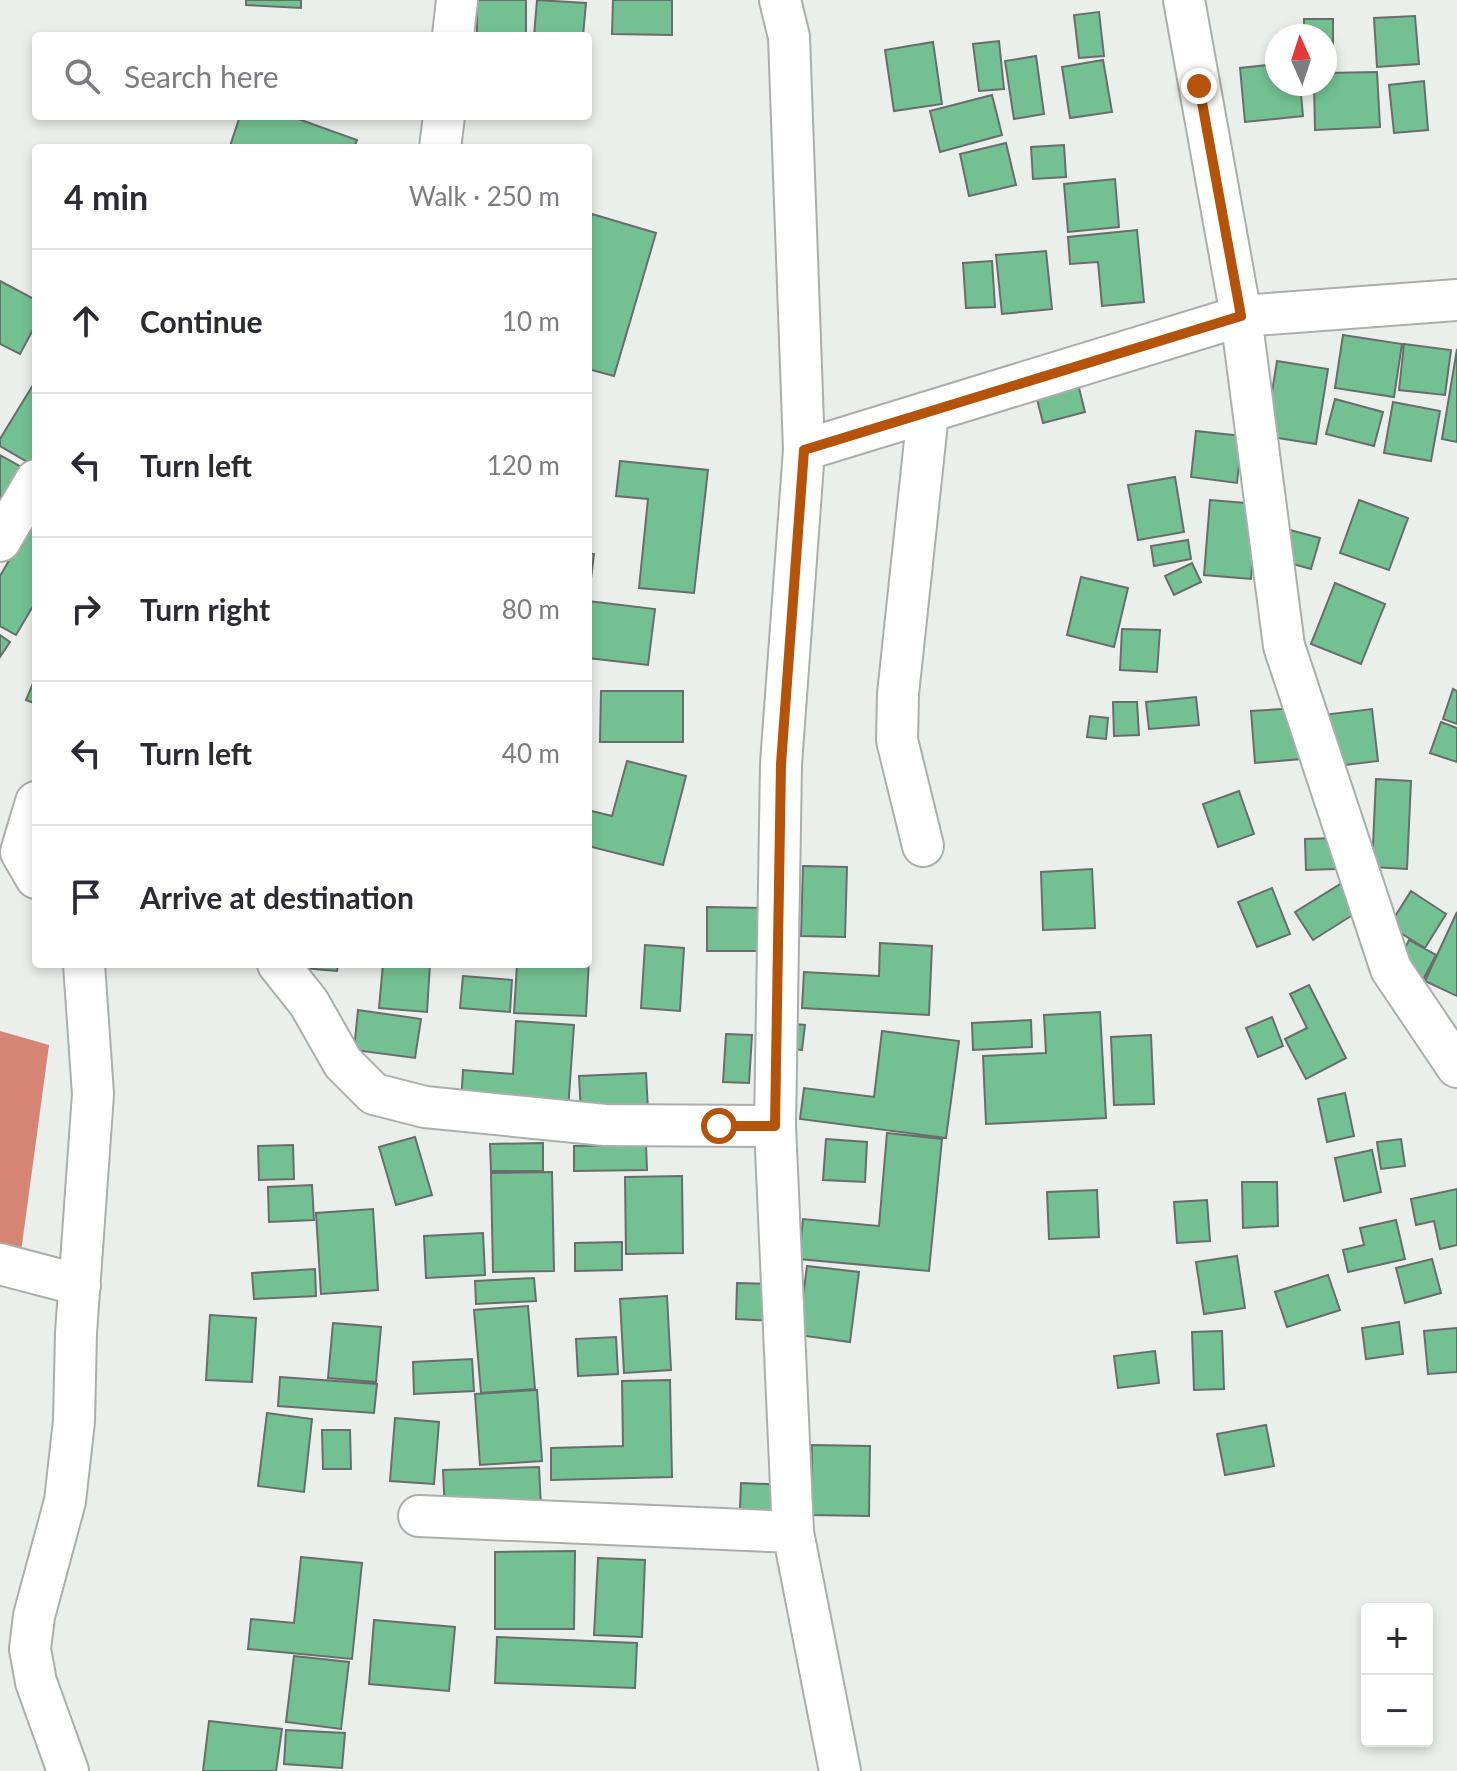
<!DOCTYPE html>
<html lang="en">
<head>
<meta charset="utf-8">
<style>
  body { margin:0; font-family:Lato,sans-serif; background:#f7f7f7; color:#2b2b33 }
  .controls { position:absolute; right:24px; bottom:24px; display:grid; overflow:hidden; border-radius:8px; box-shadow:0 4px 12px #0003 }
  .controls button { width:72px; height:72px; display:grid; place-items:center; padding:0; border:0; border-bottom:2px solid #e1e1e2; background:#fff; color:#2b2b33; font:40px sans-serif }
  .compass { position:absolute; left:1265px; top:24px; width:72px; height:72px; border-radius:50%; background:#fff; box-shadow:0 4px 12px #0003; rotate:357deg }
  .stop { position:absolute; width:24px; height:24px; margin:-18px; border:6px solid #b45309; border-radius:50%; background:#fff }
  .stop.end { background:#b45309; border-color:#fff; box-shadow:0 2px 8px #0008 }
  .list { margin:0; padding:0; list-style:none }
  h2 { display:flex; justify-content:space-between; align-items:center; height:104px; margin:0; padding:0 32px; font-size:34px }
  h2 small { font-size:26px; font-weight:400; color:#7c7c81 }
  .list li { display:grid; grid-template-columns:52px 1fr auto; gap:24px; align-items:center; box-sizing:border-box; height:144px; padding:0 32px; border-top:2px solid #e1e1e2 }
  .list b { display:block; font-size:30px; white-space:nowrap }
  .list em { font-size:26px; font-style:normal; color:#7c7c81 }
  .icon { flex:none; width:44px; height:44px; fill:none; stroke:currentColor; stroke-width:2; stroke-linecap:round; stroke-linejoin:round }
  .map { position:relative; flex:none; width:1457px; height:1771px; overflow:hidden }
  .search { position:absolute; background:#fff; box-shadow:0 4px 12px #0003; left:32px; top:32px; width:560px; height:88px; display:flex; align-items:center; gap:20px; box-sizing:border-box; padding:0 28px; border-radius:8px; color:#7c7c81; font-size:30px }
  .panel { position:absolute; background:#fff; box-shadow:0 4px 12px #0003; left:32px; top:144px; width:560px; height:824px; border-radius:8px }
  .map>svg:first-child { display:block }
  .water { fill:#d68575 }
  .building { fill:#73c193; stroke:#696d6b; stroke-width:2 }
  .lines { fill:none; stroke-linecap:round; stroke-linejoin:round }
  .minor-casing { stroke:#abafac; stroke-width:44 }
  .minor { stroke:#fff; stroke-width:40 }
  .route { stroke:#b45309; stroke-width:10 }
</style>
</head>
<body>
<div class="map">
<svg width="1457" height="1771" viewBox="0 0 1457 1771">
  <rect width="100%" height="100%" fill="#eaefeb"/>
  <path class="water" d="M0,1031L49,1045L16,1289L0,1285Z"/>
  <path class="building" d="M246,0H301V8L246,5Z
    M440,0H526V36H477V10H440Z
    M537,0L586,3L583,36H534Z
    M613,0H672V35L612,34Z
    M1099,12L1104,56L1079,58L1074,15Z
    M1415,16L1419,64L1377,67L1374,18Z
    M1304,19H1333V65H1325V36H1304Z
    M999,41L1004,89L979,91L973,44Z
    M933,42L942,104L894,111L885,50Z
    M1036,56L1044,114L1014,119L1005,61Z
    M1103,60L1112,112L1070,118L1062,67Z
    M1277,64V84H1300L1303,116L1245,122L1240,68Z
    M1377,72L1380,127L1315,130L1314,84H1325V73Z
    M1424,81L1428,130L1394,133L1389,85Z
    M992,95L1002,135L940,152L930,111Z
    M240,116H290L357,140L354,148H235L230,146Z
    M1006,143L1016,185L969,196L960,154Z
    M1064,145L1066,177L1033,179L1031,147Z
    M1115,179L1119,227L1068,232L1064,184Z
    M592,214L656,233L614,376L588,369V229Z
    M1137,230L1144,302L1102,306L1098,262L1070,264L1068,237Z
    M1046,251L1052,309L1002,314L996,255Z
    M992,261L995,307L966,308L963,263Z
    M0,281L36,300V324L20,354L0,344Z
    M1343,335L1402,344L1394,397L1335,388Z
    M1404,344L1451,350L1445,395L1399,390Z
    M1457,349V442L1442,439Z
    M1277,361L1328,369L1316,444L1265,436Z
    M36,380V467L0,446V439Z
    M1077,380L1085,412L1043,423L1035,391Z
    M1335,399L1383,412L1374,446L1326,434Z
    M1393,402L1440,411L1431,461L1384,453Z
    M1196,431L1242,436L1237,483L1191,477Z
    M0,455L36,475L0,522Z
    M620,461L708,470L694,593L639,588L648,499L616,496Z
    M1175,477L1184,532L1138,540L1128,485Z
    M1210,500L1257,504L1251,579L1204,575Z
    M1359,500L1408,518L1389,570L1340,553Z
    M36,514V601L16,635L0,626V576Z
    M1290,530L1320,538L1311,569L1282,561Z
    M1188,540L1191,559L1154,566L1151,546Z
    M588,553L594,554L589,595H588Z
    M1192,563L1201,582L1174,595L1165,576Z
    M1081,577L1128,588L1114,647L1067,635Z
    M1335,583L1385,604L1361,664L1311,644Z
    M588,601L655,609L648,665L588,658Z
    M1122,629L1160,630L1157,672L1120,670Z
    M0,635L10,642L0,657Z
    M34,681L36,682V704L26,700Z
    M1453,689L1457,691V724L1443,719Z
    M601,691H683V742H600Z
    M1196,697L1199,725L1149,729L1146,702Z
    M1113,702H1137L1139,735L1114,736Z
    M1297,708L1301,759L1255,763L1251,711Z
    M1372,709L1378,761L1329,767L1322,715Z
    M1090,716L1108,718L1106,739L1087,737Z
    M1441,722L1457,728V762L1430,753Z
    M627,761L686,776L663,865L588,846V810L612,816Z
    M1376,779L1411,781L1407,869L1372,867Z
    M1239,791L1254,834L1218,847L1203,804Z
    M1335,838L1336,869L1306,870L1305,839Z
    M803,866L847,867L845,937L801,936Z
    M1092,869L1095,928L1043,930L1041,872Z
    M1342,883L1359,911L1313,940L1295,912Z
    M1272,888L1290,934L1257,947L1238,902Z
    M1411,891L1446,914L1425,948L1389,926Z
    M707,907L764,908V951H707Z
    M1457,912V996L1425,981Z
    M588,940H590L586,1016L514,1013L517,964H588Z
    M1409,940L1436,955L1423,980L1396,967Z
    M880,943L932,946L929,1015L802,1008L804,972L879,976Z
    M645,945L684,948L680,1011L641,1008Z
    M291,964H338L337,971L291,967Z
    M383,964H430L427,1012L379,1008Z
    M463,976L512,980L510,1012L460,1008Z
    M1309,985L1346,1058L1306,1079L1285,1039L1307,1028L1290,994Z
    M358,1010L421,1019L415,1058L354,1050Z
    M1100,1012L1106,1118L986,1124L983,1056L1046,1053L1044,1015Z
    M1272,1017L1283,1046L1258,1057L1246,1028Z
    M1031,1020L1032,1047L973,1050L972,1023Z
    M516,1021L574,1025L568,1110L461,1104L463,1070L513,1074Z
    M782,1023L805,1025L802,1050L780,1048Z
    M882,1031L959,1041L946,1138L800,1119L804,1088L874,1097Z
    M726,1034L752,1035L749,1083L723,1082Z
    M1151,1035L1154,1104L1114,1105L1111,1037Z
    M646,1073L648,1110L581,1113L579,1076Z
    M1345,1093L1354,1136L1327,1142L1318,1099Z
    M887,1133L942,1139L929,1271L799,1259L803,1219L879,1226Z
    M415,1137L432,1195L396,1205L379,1147Z
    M826,1139L867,1142L865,1182L823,1180Z
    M1401,1139L1405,1166L1381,1169L1377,1142Z
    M543,1143V1171H491L490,1144Z
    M293,1145L294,1179L259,1180L258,1146Z
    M646,1145L647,1170L574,1171V1146Z
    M1372,1150L1381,1192L1344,1201L1335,1158Z
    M552,1172L554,1271L493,1272L491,1173Z
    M682,1176L683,1253L626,1254L625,1177Z
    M1242,1182H1277L1278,1226L1243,1228Z
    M312,1185L314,1220L269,1222L268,1187Z
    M1457,1189V1245L1440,1249L1434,1221L1416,1225L1411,1199Z
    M1097,1190L1099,1237L1049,1239L1047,1192Z
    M1207,1200L1210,1241L1177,1243L1174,1202Z
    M373,1209L378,1290L321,1294L316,1213Z
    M1396,1220L1405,1259L1348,1272L1343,1250L1364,1245L1360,1228Z
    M483,1233L485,1275L426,1278L424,1236Z
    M622,1242V1270L575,1271V1243Z
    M1237,1256L1245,1308L1204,1314L1196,1262Z
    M1432,1259L1441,1293L1405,1303L1396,1268Z
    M807,1266L859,1272L850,1342L798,1335Z
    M315,1269L316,1296L254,1299L252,1273Z
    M1328,1275L1340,1310L1287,1327L1275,1292Z
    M534,1278L536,1301L476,1304L475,1281Z
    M737,1283L774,1284L772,1321L736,1319Z
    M667,1296L671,1370L624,1373L620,1299Z
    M528,1306L535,1389L481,1393L474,1310Z
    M210,1315L256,1318L252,1382L206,1380Z
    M1399,1322L1403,1354L1366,1359L1362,1328Z
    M333,1323L381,1327L376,1382L328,1378Z
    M1457,1328V1372L1428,1374L1424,1331Z
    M1222,1331L1224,1389L1194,1390L1192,1332Z
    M616,1337L618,1374L578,1376L576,1339Z
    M1155,1351L1159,1383L1118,1388L1114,1356Z
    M472,1359L474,1391L414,1394L413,1362Z
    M280,1377L377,1384L374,1413L278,1406Z
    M670,1380L672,1477L551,1480V1448L623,1446L622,1381Z
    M537,1390L542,1461L480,1465L475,1394Z
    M267,1413L312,1419L304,1492L258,1486Z
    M395,1418L439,1422L434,1484L390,1481Z
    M1266,1425L1274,1466L1225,1475L1217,1434Z
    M322,1430H350L351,1469H323Z
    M812,1445L870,1446L869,1516L811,1515Z
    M539,1467L541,1507L445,1512L443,1470Z
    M741,1483L790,1485L787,1537L739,1535Z
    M575,1551L574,1629H495V1552Z
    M301,1557L362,1563L352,1659L248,1649L251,1619L294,1623Z
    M598,1558L645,1560L642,1637L594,1635Z
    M374,1620L455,1627L449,1691L369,1684Z
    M497,1637L637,1643L635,1688L495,1683Z
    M294,1656L349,1662L341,1729L286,1722Z
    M209,1721L282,1729L276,1771H203Z
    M286,1730L345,1733L342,1768L284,1764Z"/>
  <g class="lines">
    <defs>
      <path id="minor" d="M780,0L789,37L804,450L781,764L775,1126L793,1532L840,1771
        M1184,0L1241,316L1284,646L1391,969L1457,1067
        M453,36L457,0
        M440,148L444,116
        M804,450L1241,316L1457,300
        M0,541L36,480
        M36,802L21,852L36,878
        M923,846L897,740L898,694L928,413
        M278,964L309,1003L343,1063L374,1094L425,1107L605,1125L775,1126
        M0,1264L80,1285
        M419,1516L793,1532
        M68,1771L36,1682L30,1649L34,1616L65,1501L74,1421L76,1333L93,1094L84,964"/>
    </defs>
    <use href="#minor" class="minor-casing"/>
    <use href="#minor" class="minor"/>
  </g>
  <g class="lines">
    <path class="route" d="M719,1126H775L781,764L804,450L1241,316L1199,86"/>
  </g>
</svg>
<div class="controls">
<button>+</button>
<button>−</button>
</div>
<svg class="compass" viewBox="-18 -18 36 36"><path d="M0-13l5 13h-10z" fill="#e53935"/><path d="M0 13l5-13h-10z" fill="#7c7c81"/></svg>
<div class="stop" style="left:719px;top:1126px"></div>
<div class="stop end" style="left:1199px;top:86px"></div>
<div class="search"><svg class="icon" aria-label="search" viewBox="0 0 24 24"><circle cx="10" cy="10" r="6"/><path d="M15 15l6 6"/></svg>Search here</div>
<section class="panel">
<h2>4 min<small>Walk · 250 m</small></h2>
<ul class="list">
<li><svg class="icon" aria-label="ahead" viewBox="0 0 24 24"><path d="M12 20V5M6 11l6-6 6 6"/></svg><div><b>Continue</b></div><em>10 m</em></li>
<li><svg class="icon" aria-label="left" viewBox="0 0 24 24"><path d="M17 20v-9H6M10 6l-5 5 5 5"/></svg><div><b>Turn left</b></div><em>120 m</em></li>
<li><svg class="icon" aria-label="right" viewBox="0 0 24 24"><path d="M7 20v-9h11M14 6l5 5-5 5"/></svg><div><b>Turn right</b></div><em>80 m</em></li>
<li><svg class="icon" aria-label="left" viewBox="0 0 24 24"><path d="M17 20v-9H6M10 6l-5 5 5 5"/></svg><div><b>Turn left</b></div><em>40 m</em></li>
<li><svg class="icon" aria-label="arrive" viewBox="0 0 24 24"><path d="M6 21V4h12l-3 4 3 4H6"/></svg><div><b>Arrive at destination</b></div></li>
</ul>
</section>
</div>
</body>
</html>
